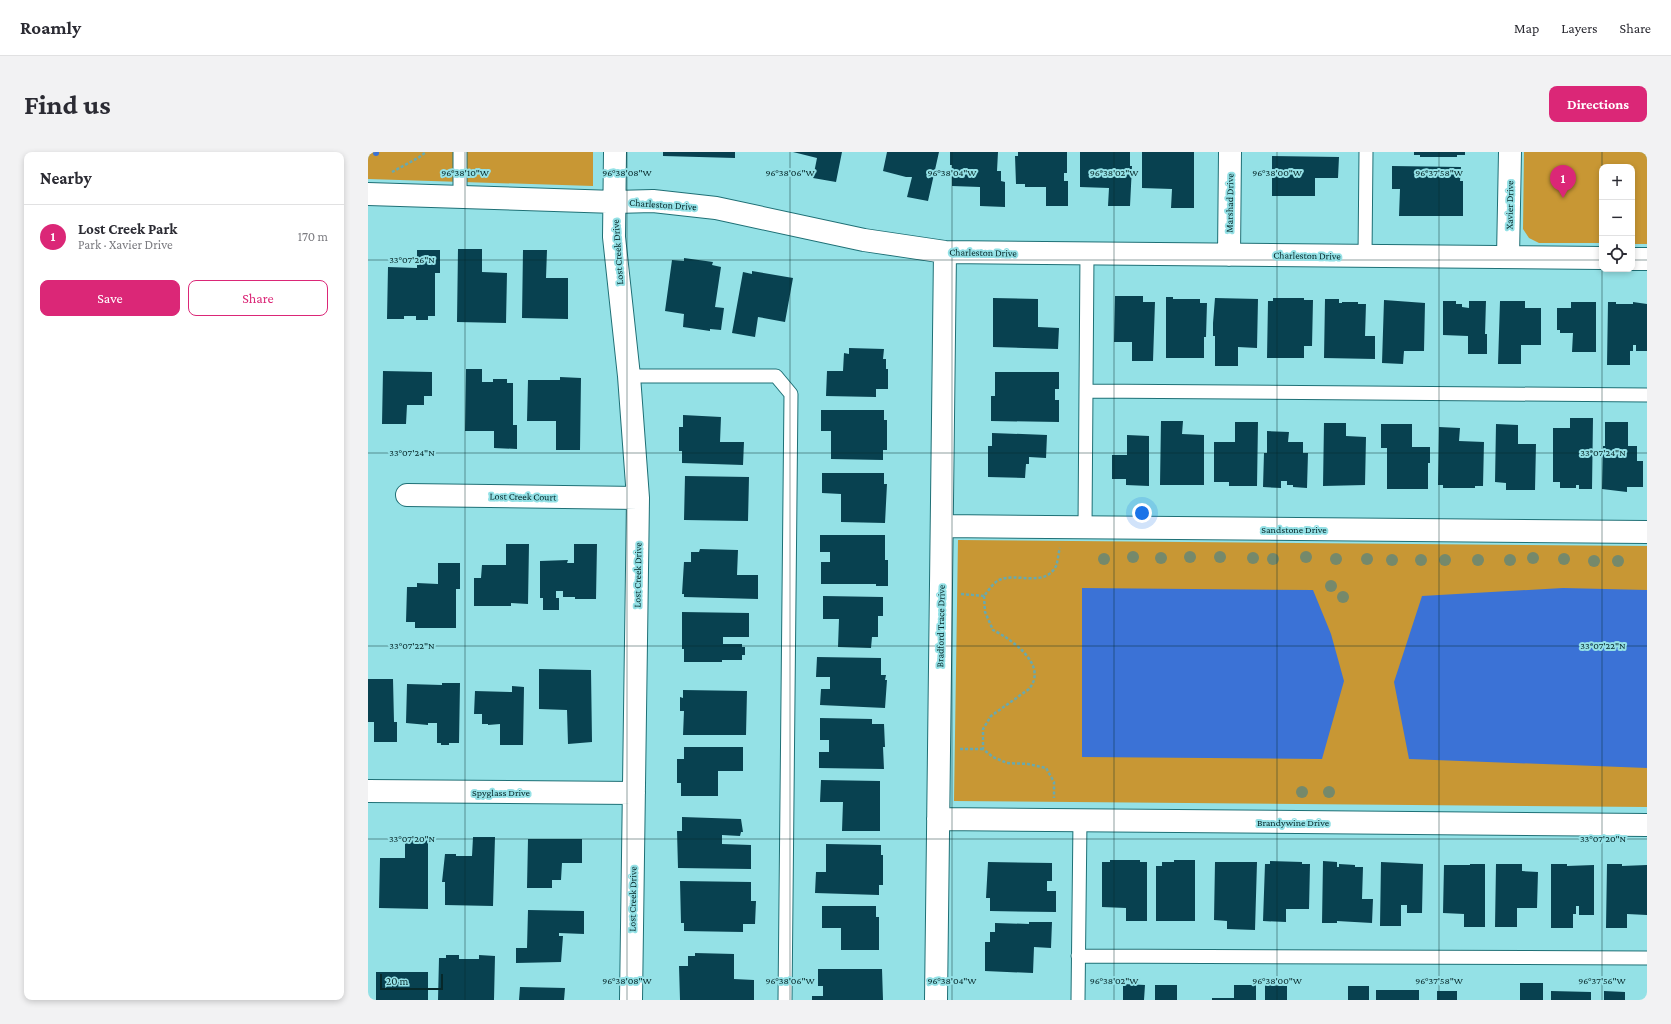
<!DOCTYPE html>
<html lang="en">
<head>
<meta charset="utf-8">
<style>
  body { margin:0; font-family:"Crimson Pro",serif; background:#f2f2f3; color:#2b2b33 }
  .controls { position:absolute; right:12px; top:12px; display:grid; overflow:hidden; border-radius:8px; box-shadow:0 2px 6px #0003 }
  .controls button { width:36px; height:36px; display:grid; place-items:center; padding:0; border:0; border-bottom:1px solid #e1e1e2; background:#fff; color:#2b2b33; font:20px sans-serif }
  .scale { position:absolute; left:12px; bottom:10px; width:63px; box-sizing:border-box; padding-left:4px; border:2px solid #06282a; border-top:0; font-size:11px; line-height:14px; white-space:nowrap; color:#06282a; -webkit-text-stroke:3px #94e1e6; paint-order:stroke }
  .you { position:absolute; left:774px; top:361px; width:14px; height:14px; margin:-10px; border:3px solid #fff; border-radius:50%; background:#1a73e8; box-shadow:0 0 0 6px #1a73e833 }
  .badge { display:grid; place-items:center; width:26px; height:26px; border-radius:50%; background:#db2777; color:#fff; font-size:13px; font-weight:700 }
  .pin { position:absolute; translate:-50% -33px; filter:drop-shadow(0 1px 2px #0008) }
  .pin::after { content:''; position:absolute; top:21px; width:14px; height:12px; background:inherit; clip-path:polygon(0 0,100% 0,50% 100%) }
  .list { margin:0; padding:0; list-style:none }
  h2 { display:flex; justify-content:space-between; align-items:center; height:52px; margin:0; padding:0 16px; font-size:17px }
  h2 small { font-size:13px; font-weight:400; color:#7c7c81 }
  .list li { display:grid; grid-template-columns:26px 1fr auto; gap:12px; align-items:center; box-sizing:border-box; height:64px; padding:0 16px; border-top:1px solid #e1e1e2 }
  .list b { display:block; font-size:15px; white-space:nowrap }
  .list p { margin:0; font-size:13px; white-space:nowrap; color:#7c7c81 }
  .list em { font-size:13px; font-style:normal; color:#7c7c81 }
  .actions { display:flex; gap:8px; padding:12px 16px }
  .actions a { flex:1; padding:9px 0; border:1px solid #db2777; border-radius:8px; text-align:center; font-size:14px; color:#db2777 }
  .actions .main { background:#db2777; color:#fff }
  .icon { flex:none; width:22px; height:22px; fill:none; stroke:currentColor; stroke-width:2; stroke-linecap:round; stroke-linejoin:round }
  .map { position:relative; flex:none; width:1279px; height:848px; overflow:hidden; border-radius:8px }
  header { display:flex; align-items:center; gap:24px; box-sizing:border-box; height:56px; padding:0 20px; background:#fff; border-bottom:1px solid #e1e1e2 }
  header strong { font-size:19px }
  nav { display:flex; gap:22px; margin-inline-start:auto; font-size:14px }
  .intro { display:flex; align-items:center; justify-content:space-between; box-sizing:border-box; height:96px; padding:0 24px }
  h1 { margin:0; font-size:28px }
  .button { padding:10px 18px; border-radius:8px; background:#db2777; color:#fff; font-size:14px; font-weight:700 }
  main { display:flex; gap:24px; padding:0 24px }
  aside { flex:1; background:#fff; border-radius:8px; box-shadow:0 2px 6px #0003 }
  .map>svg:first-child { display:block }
  .green { fill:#c89734 }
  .water { fill:#3b72d6 }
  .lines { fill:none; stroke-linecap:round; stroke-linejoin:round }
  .stream { stroke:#3b72d6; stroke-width:6 }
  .building { fill:#084150 }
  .service-casing { stroke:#1f7076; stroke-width:15 }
  .minor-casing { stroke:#1f7076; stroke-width:24 }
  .path { stroke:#69a9ad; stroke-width:2.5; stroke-dasharray:3 2; stroke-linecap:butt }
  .service { stroke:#fff; stroke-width:13 }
  .minor { stroke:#fff; stroke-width:22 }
  .tree { fill:#75896b }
  .ticks { fill:none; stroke:#06282a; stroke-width:1; stroke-opacity:0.45 }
  .labels { text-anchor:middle; stroke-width:4; stroke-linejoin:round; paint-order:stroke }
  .street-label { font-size:10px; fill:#06282a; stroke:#94e1e6 }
  .ticks-label { font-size:10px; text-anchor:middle; fill:#06282a; stroke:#94e1e6; stroke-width:4; stroke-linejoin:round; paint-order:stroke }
</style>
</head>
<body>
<header>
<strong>Roamly</strong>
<nav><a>Map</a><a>Layers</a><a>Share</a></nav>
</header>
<div class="intro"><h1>Find us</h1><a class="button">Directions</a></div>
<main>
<aside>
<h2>Nearby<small></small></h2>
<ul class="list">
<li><span class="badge">1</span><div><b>Lost Creek Park</b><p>Park · Xavier Drive</p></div><em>170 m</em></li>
</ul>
<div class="actions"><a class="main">Save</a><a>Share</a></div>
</aside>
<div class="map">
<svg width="1279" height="848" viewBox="0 0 1279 848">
  <rect width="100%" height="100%" fill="#94e1e6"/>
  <path class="green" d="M0,0H225V34L0,27Z
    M1156,0H1279V92H1264V15H1234V91H1171L1161,86L1155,77Z
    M590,388L1279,394V655L586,649Z"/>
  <path class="water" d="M714,436L945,438L963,482L976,529L954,607L714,605Z
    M1195,436L1279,438V616L1041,607L1026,530L1054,444Z"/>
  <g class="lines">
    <path class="stream" d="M8,1V0"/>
  </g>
  <path class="building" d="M295,0H367V6L295,4Z
    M425,0H474L468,30L445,26L449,6Z
    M519,0H571L560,49L539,45L544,25H538L515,19Z
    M582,0H630L629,19H633V29L637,30V55L612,54V35L584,34V13H582Z
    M650,0H699V21H696V29H700V54H678V35H657V32H648L647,4H650Z
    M712,0H762V14H764L762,54H740L741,36L712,35Z
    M774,0H826V56H803L804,37L774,36Z
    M1046,0H1097V3H1089V5H1052V3H1046Z
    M904,4L971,5L970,26H947V44H904Z
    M1024,14L1093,15L1092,29H1095V64H1031L1032,37H1024Z
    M90,97H114V120L139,121L138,171L89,170Z
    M49,98H72V121H67V164H60V168H48V164H36V167H19L20,115L49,116Z
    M155,98H179L178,126H200V167L154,166Z
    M316,106L345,110L344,113L353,115L347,155L356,156L353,178L342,177V179L315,175L316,162L297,159L304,108L316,109Z
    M384,119L425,126L417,170L390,165L387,185L364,181L375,120L384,122Z
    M747,144H775V150H787L785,209H764V190H746Z
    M798,145H805V147H832V151H839L838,185H836V206H798Z
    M625,146L670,147V175L691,176L690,197L625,195Z
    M847,146L890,147L889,196L870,195V214H847V184H845V171Z
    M905,146H936V148H945L944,194H936V206H899L900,149H905Z
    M957,147H971V151H974V150H990V152H998L997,184H1007V207L956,206Z
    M1016,148L1057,151L1056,199H1036L1035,212L1014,211Z
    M1075,149H1088V152H1094V155L1101,156V149H1118L1117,182H1119V202H1100V184L1075,183Z
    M1132,149H1157V156H1173V193H1153V212H1130Z
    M1203,150H1228V200H1204L1205,181H1192V178H1189V156H1203Z
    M1240,150H1248V152H1265V150L1279,152V199H1268V193H1265V199H1262V213H1239Z
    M481,196L516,197L515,207H518V217H520V237H508V245L458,244L459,219H475L476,201L481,202Z
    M98,217H114V230H125V227H139V231H145V273H149V297L126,296V279H97Z
    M15,219L64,220V244H56V253H39L38,272H14Z
    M627,220H691V237H687V248H691V270L623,269V244H627Z
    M192,225L213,226L212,298H188V269H159L160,228H192Z
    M453,258H516V268H519V298H515V308L463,307V279H453Z
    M315,263L353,265L352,290H376L375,313L314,311V299H311V275H315Z
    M1202,266H1225L1224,337H1211V333H1208V336H1192V330H1185V276H1202Z
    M793,269H815L814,282L836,283V333H792Z
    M867,270H890L889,334H861V330H846V290H867Z
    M1237,270H1260V294H1269V309H1275V335H1259V340L1234,337L1235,294H1237Z
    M956,271H978V284L998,285L997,333L955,334Z
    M1013,272H1044V295H1062V311H1060V337H1019V296H1013Z
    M1128,272L1150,273V292H1168L1167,338H1138V331L1127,330Z
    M1071,275L1092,276L1091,289L1116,290L1115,334H1107V336H1075V333H1070Z
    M899,279L921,280L920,290H935V301H940L939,336L925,335V333H919V329H913V336L895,335L896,301H899Z
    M624,281L679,283L678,306L661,305V312H658L657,326L620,325V294H624Z
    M759,283L781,284V334L758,333V327H744V303H759Z
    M454,321H516V332H519L517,371L473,370V342L454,341Z
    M317,324L381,325L380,369L316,368Z
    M452,383H517V408H520V434H508V432H453V410H462V400H452Z
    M138,392H161L160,452L143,451V454H106V426H113L114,413H138Z
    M206,392H229L228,447H207V445H195V439H188V446H191V458H175V446H172V409L200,408L199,411H206Z
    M332,397L370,398L369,423H390V447L316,445V442H314L316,410H323V400H331Z
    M70,411H92V437H88V476H47V470H38L39,435H49V431L70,432Z
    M455,444L515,445V464H510V485H504L503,496L470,495L471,467H455Z
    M314,460L381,461V485H355V492H374V495H377V503H374V508H354V510H316V497H314Z
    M449,505L513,506V523H518L517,528H519L517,556L452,553L453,537H462V525H448Z
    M171,517L223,518L224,590L200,592L199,558L171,557Z
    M0,527H25L26,570H29V590H6V570H0Z
    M74,531H92L91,591H81V593H73V591H69V571H60V573L38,571L39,532L74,533Z
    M144,534L156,535L155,593H132V572L120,573V572H114V562H106L107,539L144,540Z
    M315,538L379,539L378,583H315L316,559H312V545L315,546Z
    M452,566L504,567V572H516L517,595H515L516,617L451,616V600H461V588H452Z
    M316,595H375V619H350V644H313V631H309V607H316Z
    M453,628L512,629V679H474L475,650H452Z
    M314,665L373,667L375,680H373L372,684L354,683V692L383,693V717L310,716L309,679H314Z
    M37,684H60V757L11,756L12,706H37Z
    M105,685H127L125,754L77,753V730H74L77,702H88V704H104Z
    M160,687H214V711H194L193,728H184V736H159Z
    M458,692L513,693V703H515V733H511V743L447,741L448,720H458Z
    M742,708H772V710H779V769H758V756L734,755V710H742Z
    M806,708H827V769H788V714H794V710H806Z
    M902,709L934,710V712H942L941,757H918V770L895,769L897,712H902Z
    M955,709L969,710V715H971V712L987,713V715H995L994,747H1005L1004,771L969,769V771H954Z
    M620,710L684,711V729H679V739H688V760L622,759V746H618Z
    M847,710H889L887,778L859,777V769L846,768Z
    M1013,710L1055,712L1054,761H1039V753H1033V774H1012Z
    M1102,712H1117V775H1096V762L1075,761L1076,713H1102Z
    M1128,712H1154V719L1170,720L1169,756H1149V775H1127Z
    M1183,712H1199V714L1226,713V763H1211V754H1208V762H1205V776H1183Z
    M1239,712H1254V714L1279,713V763L1259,762V776H1238Z
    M312,729L383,730V749H388L387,772H375V780L316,779V771H313Z
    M454,754H508V765H511V798H473V776H454Z
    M160,758L216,759V782L191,781V784H195L193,810L148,811V796H159Z
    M661,770H684L683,796L666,795L665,821L617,819V790H622V780H627V771L661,772Z
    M327,801L366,802V827L386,828V848H312L311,814H320V804H327Z
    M78,803H91V807H111V803L127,804L126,848H70L71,806H78Z
    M450,817H514L515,848H444V844H455V834H450Z
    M8,820H60V848H8Z
    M1152,831H1175V848H1152Z
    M755,832L777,833L776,848H755Z
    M787,833H809V848H787Z
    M866,833H888V848H844V846H866Z
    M897,833L919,834V848H897Z
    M980,834H1001V848H980Z
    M152,835L197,836L196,848H151Z
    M1008,838H1051V848H1008Z
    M1069,839H1089V848H1069Z
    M1183,839L1223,840V848H1183Z
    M1236,839L1257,840V848H1236Z"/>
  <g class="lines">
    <defs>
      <path id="service" d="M92,45V0
        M997,104L998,0
        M261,224H408L423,242L417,848
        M719,239L1279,243
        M717,375L719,101
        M710,804L1279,806
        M710,848L712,668"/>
      <path id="minor" d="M247,0L246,85L261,224L270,346L263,848
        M0,42L247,50L285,49L348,56L496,88L577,100L1234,106
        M861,103L862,0
        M1140,105L1142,0
        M1264,107H1279
        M39,343L270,346
        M574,374L1279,380
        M0,639L266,641
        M570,667L1279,673
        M568,848L577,100"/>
    </defs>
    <use href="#service" class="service-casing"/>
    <use href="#minor" class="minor-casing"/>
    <path class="path" d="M24,20L50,6L58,0
      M593,442L616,444C620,439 625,431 631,428C648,420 677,436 688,414C690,409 690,402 692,396
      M616,444L617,460L625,478C643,487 681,513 661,537L623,564L615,577V597L625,605L639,611L660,612L678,616L686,630V646
      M592,597H615"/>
    <use href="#service" class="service"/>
    <use href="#minor" class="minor"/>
  </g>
  <g class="tree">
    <circle cx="765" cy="405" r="6"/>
    <circle cx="822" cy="405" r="6"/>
    <circle cx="852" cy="405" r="6"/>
    <circle cx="938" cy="405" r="6"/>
    <circle cx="793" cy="406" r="6"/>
    <circle cx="885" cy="406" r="6"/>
    <circle cx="1165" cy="406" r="6"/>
    <circle cx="736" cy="407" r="6"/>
    <circle cx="905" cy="407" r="6"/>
    <circle cx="968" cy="407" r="6"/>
    <circle cx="999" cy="407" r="6"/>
    <circle cx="1196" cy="407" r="6"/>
    <circle cx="1024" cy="408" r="6"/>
    <circle cx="1053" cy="408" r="6"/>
    <circle cx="1077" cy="408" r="6"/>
    <circle cx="1110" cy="408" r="6"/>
    <circle cx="1142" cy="408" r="6"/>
    <circle cx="1226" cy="409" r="6"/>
    <circle cx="1250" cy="409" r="6"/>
    <circle cx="963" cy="434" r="6"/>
    <circle cx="975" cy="445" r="6"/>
    <circle cx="934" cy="640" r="6"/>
    <circle cx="961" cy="640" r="6"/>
  </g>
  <path class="ticks" d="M97,0V848M259,0V848M422,0V848M584,0V848M746,0V848M909,0V848M1071,0V848M1234,0V848M0,108H1234M1264,108H1279M0,301H1279M0,494H1279M0,687H1279"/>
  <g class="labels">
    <g class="street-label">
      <text transform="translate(861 51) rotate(-89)" y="4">Marshad Drive</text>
      <text transform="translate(295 52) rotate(4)" y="4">Charleston Drive</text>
      <text transform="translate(1141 53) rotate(-89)" y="4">Xavier Drive</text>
      <text transform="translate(249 100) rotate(-94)" y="4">Lost Creek Drive</text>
      <text transform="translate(615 100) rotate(1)" y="4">Charleston Drive</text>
      <text transform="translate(939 103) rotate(1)" y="4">Charleston Drive</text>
      <text transform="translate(155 344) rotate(1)" y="4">Lost Creek Court</text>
      <text x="926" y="381">Sandstone Drive</text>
      <text transform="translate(269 423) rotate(-89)" y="4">Lost Creek Drive</text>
      <text transform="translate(572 474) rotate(-89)" y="4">Bradford Trace Drive</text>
      <text x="133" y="644">Spyglass Drive</text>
      <text x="925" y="674">Brandywine Drive</text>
      <text transform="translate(264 747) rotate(-89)" y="4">Lost Creek Drive</text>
    </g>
  </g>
  <g class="ticks-label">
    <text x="97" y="24">96°38'10"W</text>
    <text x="259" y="24">96°38'08"W</text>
    <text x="422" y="24">96°38'06"W</text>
    <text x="584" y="24">96°38'04"W</text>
    <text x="746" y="24">96°38'02"W</text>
    <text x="909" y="24">96°38'00"W</text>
    <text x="1071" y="24">96°37'58"W</text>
    <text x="44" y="111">33°07'26"N</text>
    <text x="44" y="304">33°07'24"N</text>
    <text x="1235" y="304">33°07'24"N</text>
    <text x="44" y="497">33°07'22"N</text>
    <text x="1235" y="497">33°07'22"N</text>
    <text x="44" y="690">33°07'20"N</text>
    <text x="1235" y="690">33°07'20"N</text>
    <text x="259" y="832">96°38'08"W</text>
    <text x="422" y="832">96°38'06"W</text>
    <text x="584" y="832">96°38'04"W</text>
    <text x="746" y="832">96°38'02"W</text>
    <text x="909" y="832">96°38'00"W</text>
    <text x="1071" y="832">96°37'58"W</text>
    <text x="1234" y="832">96°37'56"W</text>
  </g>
</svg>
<div class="controls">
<button>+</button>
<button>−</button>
<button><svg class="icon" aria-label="locate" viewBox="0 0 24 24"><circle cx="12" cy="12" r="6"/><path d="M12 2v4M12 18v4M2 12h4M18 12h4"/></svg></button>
</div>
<div class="scale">20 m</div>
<div class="you"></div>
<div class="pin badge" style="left:1195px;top:46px">1</div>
</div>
</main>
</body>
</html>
